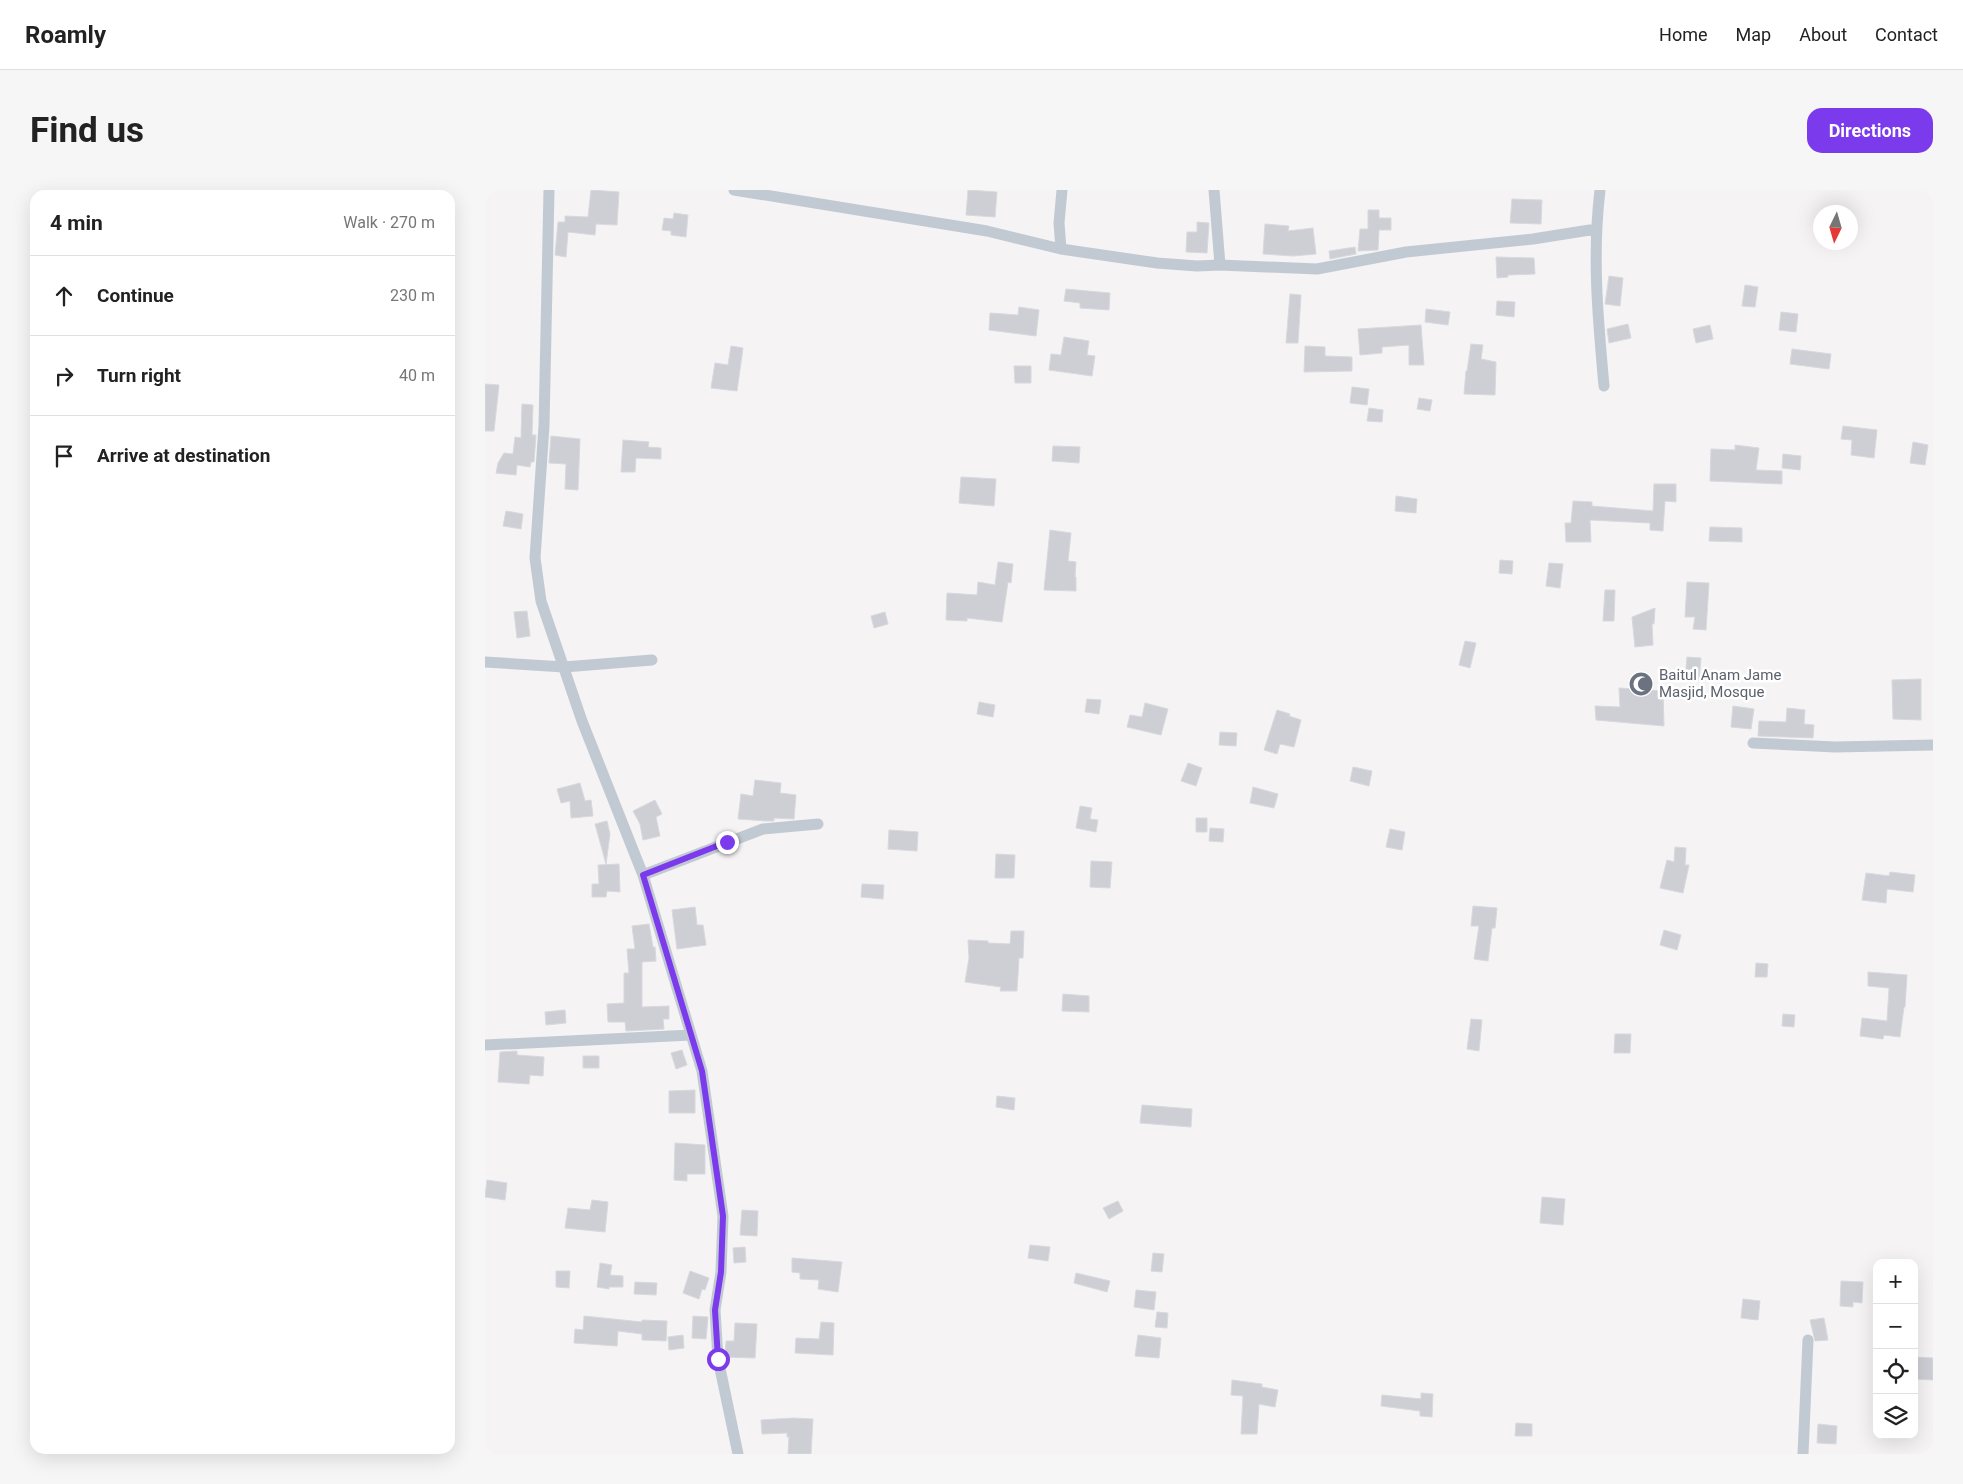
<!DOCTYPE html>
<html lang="en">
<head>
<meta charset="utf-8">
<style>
  body { margin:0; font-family:Roboto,sans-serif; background:#f6f6f6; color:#222 }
  .controls { position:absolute; right:15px; bottom:15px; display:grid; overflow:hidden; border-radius:10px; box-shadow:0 5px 20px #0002 }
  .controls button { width:45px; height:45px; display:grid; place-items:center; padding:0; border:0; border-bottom:1px solid #e0e0e0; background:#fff; color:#222; font:25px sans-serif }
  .compass { position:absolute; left:1328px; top:15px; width:45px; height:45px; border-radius:50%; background:#fff; box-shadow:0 5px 20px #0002; rotate:185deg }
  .stop { position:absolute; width:15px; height:15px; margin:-11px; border:4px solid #7c3aed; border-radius:50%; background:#fff }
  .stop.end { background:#7c3aed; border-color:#fff; box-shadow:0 1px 5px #0008 }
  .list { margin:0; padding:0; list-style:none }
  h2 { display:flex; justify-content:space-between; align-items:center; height:65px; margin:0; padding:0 20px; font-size:21px }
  h2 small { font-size:16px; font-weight:400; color:#767676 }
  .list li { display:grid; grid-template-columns:32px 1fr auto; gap:15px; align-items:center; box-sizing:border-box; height:80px; padding:0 20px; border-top:1px solid #e0e0e0 }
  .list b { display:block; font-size:19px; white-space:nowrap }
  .list em { font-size:16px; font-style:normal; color:#767676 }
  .icon { flex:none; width:28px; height:28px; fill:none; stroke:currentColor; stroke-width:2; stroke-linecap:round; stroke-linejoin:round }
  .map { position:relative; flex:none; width:1448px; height:1264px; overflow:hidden; border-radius:15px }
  header { display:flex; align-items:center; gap:30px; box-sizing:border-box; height:70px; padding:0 25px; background:#fff; border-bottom:1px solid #e0e0e0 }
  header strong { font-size:24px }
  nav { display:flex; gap:28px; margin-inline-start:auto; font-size:18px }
  .intro { display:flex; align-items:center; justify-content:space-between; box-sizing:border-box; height:120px; padding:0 30px }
  h1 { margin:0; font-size:35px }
  .button { padding:12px 22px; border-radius:15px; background:#7c3aed; color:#fff; font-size:18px; font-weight:700 }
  main { display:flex; gap:30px; padding:0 30px }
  aside { flex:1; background:#fff; border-radius:15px; box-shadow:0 5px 20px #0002 }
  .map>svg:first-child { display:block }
  .building { fill:#cdcfd5; stroke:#d7d9de }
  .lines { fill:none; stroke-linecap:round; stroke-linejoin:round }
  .minor { stroke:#c1cad2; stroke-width:11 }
  .route { stroke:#7c3aed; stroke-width:6 }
  .labels { text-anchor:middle; stroke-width:5; stroke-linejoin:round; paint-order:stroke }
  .worship-label { font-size:15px; fill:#5b616d; stroke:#fff; text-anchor:start }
</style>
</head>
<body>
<header>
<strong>Roamly</strong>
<nav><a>Home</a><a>Map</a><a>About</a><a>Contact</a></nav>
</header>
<div class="intro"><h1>Find us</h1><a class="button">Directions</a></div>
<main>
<aside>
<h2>4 min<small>Walk · 270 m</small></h2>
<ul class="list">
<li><svg class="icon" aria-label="ahead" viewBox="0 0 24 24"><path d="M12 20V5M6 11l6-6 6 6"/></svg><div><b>Continue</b></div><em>230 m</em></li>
<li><svg class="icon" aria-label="right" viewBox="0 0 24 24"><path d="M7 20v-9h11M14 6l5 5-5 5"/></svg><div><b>Turn right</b></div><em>40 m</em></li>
<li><svg class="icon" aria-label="arrive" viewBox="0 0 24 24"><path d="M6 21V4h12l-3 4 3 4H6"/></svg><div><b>Arrive at destination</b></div></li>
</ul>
</aside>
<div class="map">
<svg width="1448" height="1264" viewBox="0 0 1448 1264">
  <rect width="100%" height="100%" fill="#f5f3f3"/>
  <path class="building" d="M106,0L134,2L132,35L111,34L110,45L83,42L81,67L70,65L73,32H80V26L103,27Z
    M483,0L512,2L510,27L481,25Z
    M1027,9L1057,10L1056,34L1025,33Z
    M883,20H894V28H906V40H894L893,60L873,61L875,39H883Z
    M189,23L203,25L201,47L186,45V41L177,40L179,28L188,29Z
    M712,32L724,33L722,63L701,62L702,42H712Z
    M780,34L804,36L803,41L828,38L831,64L808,66L778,64Z
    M870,57L871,64L845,69L844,61Z
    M1011,67L1049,68L1050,84L1023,85V87L1012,88Z
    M1124,86L1138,88L1135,116L1120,114Z
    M1260,95L1273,97L1270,117L1257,116Z
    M581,99L625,103L624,120L595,118V113L579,111Z
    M805,104L816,105L813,153H801Z
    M1012,111L1030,112L1029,127L1011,125Z
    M534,117L554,120L551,146L504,140L505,123L533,125Z
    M941,119L965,122L963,135L940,132Z
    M1296,122L1313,124L1311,142L1294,140Z
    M1143,134L1146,148L1124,153L1122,139Z
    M936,135L939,175H924V155L897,157V163L875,165L873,139Z
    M1225,135L1228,149L1211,153L1208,139Z
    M579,147L604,151L602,165L610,166L607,186L564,180L566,164L576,165Z
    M986,154L998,155L996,169L1011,172L1010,205L979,204L981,181H982Z
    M246,156L258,158L252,201L226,198L230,173L243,175Z
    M820,156L840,157V166L867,167V181L819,182Z
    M1307,159L1346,164L1344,179L1305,174Z
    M529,176H546V193H530Z
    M0,194L14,195L9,241H0Z
    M867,197L884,199L882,215L865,213Z
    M934,208L947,210L945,221L932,219Z
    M37,214L48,215L47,245H51L49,272H46L45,277L32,275L31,285L11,283L13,273L19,263L28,264L30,247L36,248Z
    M884,218L898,220L897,232L882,231Z
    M1358,236L1392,240L1389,268L1366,265L1367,250L1356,249Z
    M66,246L95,249L93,300L80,299L81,274L64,273Z
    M138,250L164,252L163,257L176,258V269L151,268L150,282H136Z
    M1428,252L1443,255L1440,275L1425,273Z
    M1250,255L1274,258L1271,280L1297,281V294L1225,291L1226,259L1250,260Z
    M568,256L595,257L594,273L567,271Z
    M1298,264L1316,266L1315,280L1297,278Z
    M476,287L511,289L509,316L474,313Z
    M1169,294H1191V312L1180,311L1178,341L1165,340V333L1105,330L1106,352H1081L1080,333H1086L1088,311L1107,312V316L1168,321Z
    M911,306L932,309L931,323L910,321Z
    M21,321L38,324L36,339L18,336Z
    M1225,337L1257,338V352L1224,351Z
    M565,340L586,343L583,371L591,372L590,387H591V401L559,400Z
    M1015,370L1028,371L1027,384L1014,383Z
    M513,372L528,374L526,393L523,392L517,432L482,428V431L461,430L462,403L492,405L493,392L510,395Z
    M1064,373L1078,374L1075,398L1061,396Z
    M1202,392L1224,393L1221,440L1208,439L1210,427H1200Z
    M1120,400H1130L1129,431H1118Z
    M1170,418L1169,434H1167L1168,455L1150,457L1147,427Z
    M42,421L45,446L32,448L29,422Z
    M400,422L403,434L389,438L386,426Z
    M980,451L991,453L985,478L974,475Z
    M1202,467L1216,468L1214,491L1200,490Z
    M1436,489V530L1408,529L1407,490Z
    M1134,498L1178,501L1179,536L1111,530L1110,516L1135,517Z
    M602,509L616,510L614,524L600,522Z
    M494,512L510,515L508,527L492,524Z
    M660,513L683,519L676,545L642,537L645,525L657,527Z
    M1248,516L1269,519L1266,539L1246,537Z
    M1302,518L1320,520L1319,534L1329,535L1328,548L1273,546L1274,531L1301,532Z
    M792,520L805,524L804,526L816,530L809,557L795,554L792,564L779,560Z
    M735,542L752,543L751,556L734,555Z
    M703,573L717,578L711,596L696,591Z
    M868,577L887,581L884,596L865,591Z
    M270,590L296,593L295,603L311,605L309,629L289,628V631H281L253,629L256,604L268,606Z
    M95,593L100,611L106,610L108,626L86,628L85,611L76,613L72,599Z
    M768,597L793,604L789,618L765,613Z
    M170,610L177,624L171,627L175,646L158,650L155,634L148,621Z
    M595,616L607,618L605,629L613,630L611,642L591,638Z
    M711,628H722V642H711Z
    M122,631L125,644L121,674L110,634Z
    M725,638L739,639L738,652L724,651Z
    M905,639L920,642L917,660L901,657Z
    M404,640L433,642L432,661L403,659Z
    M1190,657L1201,658L1200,675H1204L1198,703L1175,698L1182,670L1189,672Z
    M511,664L530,665L529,688H510Z
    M606,671L627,672L625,698L605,697Z
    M134,674L135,702L122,701L121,707H107V694H114L113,675Z
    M1405,682L1430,685L1428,702L1402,699L1401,713L1377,710L1381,683L1404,686Z
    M377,694L399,695L398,709L376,707Z
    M988,716L1012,718L1010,738H1007L1003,771L989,769L994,736H986Z
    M210,717L212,735H218L221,755L192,759L187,720Z
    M164,734L168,757H170L171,771L157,772V817L184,816V829H178L179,839L141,841L140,832H123L122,814L139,813V783H144L142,759H150L147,736Z
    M1179,740L1196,745L1192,760L1175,755Z
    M526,741H539L538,768H534L532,801H515L516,797L480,792L484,768L483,750L503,751V753L525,754Z
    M1271,773L1283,774L1282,787H1270Z
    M1383,782L1422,785L1420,817H1419L1415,847L1399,845L1398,849L1375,846L1377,828L1402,831L1404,798L1383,796Z
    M578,804L604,806V822L577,821Z
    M80,820L81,833L61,835L60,822Z
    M1298,824L1310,825L1309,837L1297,836Z
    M986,829L997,830L994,861L982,859Z
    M1130,844H1146L1145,863H1129Z
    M197,860L202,875L191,879L186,863Z
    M32,861V865L59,867L58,886L45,885L44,894L13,892L15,862Z
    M98,866H114V878H98Z
    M210,900V923H184V901Z
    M512,906L530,908L529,920L511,917Z
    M657,915L707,919L706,937L655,933Z
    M190,953L220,955V984H202V991L189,990Z
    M2,990L22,993L20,1010L0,1007Z
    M1057,1007L1080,1009L1078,1035L1055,1033Z
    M107,1010L123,1012L120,1042L80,1038L83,1018L105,1020Z
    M633,1011L638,1021L624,1029L618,1018Z
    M257,1020L273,1021L272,1046L255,1045Z
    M545,1055L565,1057L563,1071L543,1068Z
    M260,1057L261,1072L249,1073L248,1058Z
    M668,1063L679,1064L677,1082L666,1081Z
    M307,1068L357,1072L353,1102L333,1099L334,1090L315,1089V1083L307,1082Z
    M115,1073L127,1075L125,1085L138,1086V1097H124V1099L112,1097Z
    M71,1081H85L84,1098L71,1097Z
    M205,1081L224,1088L220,1100L217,1099L214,1109L198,1103Z
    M591,1083L625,1091L622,1102L589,1093Z
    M1356,1091L1378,1092L1377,1113L1368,1112V1117L1355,1116Z
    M150,1092L172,1093L171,1105L149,1104Z
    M651,1100L671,1102L669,1120L649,1117Z
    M1258,1109L1275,1111L1273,1130L1256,1128Z
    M672,1122L683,1123L682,1138L670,1137Z
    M99,1126L157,1132V1130L182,1131L181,1151L157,1150V1144L133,1141L132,1156L89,1153L90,1139L98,1140Z
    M208,1126L223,1127L221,1149L207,1148Z
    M1339,1128L1343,1150L1330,1151L1325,1130Z
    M336,1132L349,1133L348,1165L310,1163L311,1148L334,1149Z
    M250,1133L272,1134L270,1168L240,1167L241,1151H249Z
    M198,1145L199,1158L184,1160L183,1147Z
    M653,1145L676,1148L674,1168L650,1166Z
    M1429,1167L1448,1168V1190L1429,1189Z
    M747,1190L777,1194V1197L793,1200L790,1217L774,1214L772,1244H756L758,1206L746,1205Z
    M936,1203L948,1204L947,1227L935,1226V1221L896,1216L897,1205L936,1209Z
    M308,1228L328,1229L326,1264H303L304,1247H302V1243L277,1244L276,1230Z
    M1031,1233L1047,1234V1246H1030Z
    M1333,1234L1352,1236L1351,1254L1332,1253Z"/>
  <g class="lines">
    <path class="minor" d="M64,0L59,236L50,368L56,411L97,531L158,685L217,881L238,1026L236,1082L230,1120L233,1169L253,1264
      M249,0L502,41L576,59
      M577,0L574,33L576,59L672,73L712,76L735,75L832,79L921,62L1048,49L1111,39
      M729,0L735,75
      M1115,0C1107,67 1113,129 1119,196
      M0,472L79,477L167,470
      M1268,553L1350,557L1448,555
      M158,685L278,639L333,634
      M0,855L206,845
      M1318,1264L1323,1150"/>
  </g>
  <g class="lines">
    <path class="route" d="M233,1169L230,1120L236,1082L238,1026L217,881L158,685L242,652"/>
  </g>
  <defs>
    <symbol id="mosque-disc" viewBox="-11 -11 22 22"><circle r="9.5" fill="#6b7280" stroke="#fff"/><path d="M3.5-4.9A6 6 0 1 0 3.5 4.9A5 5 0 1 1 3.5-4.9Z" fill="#fff"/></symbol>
  </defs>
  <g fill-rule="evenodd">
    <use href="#mosque-disc" x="1142" y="480" width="28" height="28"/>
  </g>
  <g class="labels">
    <g class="worship-label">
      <text x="1174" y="490">Baitul Anam Jame<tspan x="1174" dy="17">Masjid, Mosque</tspan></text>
    </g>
  </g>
</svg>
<div class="controls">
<button>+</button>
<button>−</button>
<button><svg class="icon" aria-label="locate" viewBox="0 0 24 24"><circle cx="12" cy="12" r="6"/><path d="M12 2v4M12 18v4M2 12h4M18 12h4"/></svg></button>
<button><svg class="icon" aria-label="layers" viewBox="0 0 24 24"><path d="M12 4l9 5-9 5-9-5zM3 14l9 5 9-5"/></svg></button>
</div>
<svg class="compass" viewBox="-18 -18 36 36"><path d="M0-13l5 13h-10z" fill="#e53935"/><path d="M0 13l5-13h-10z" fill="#767676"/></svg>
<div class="stop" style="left:233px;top:1169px"></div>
<div class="stop end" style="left:242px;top:652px"></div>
</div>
</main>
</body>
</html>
